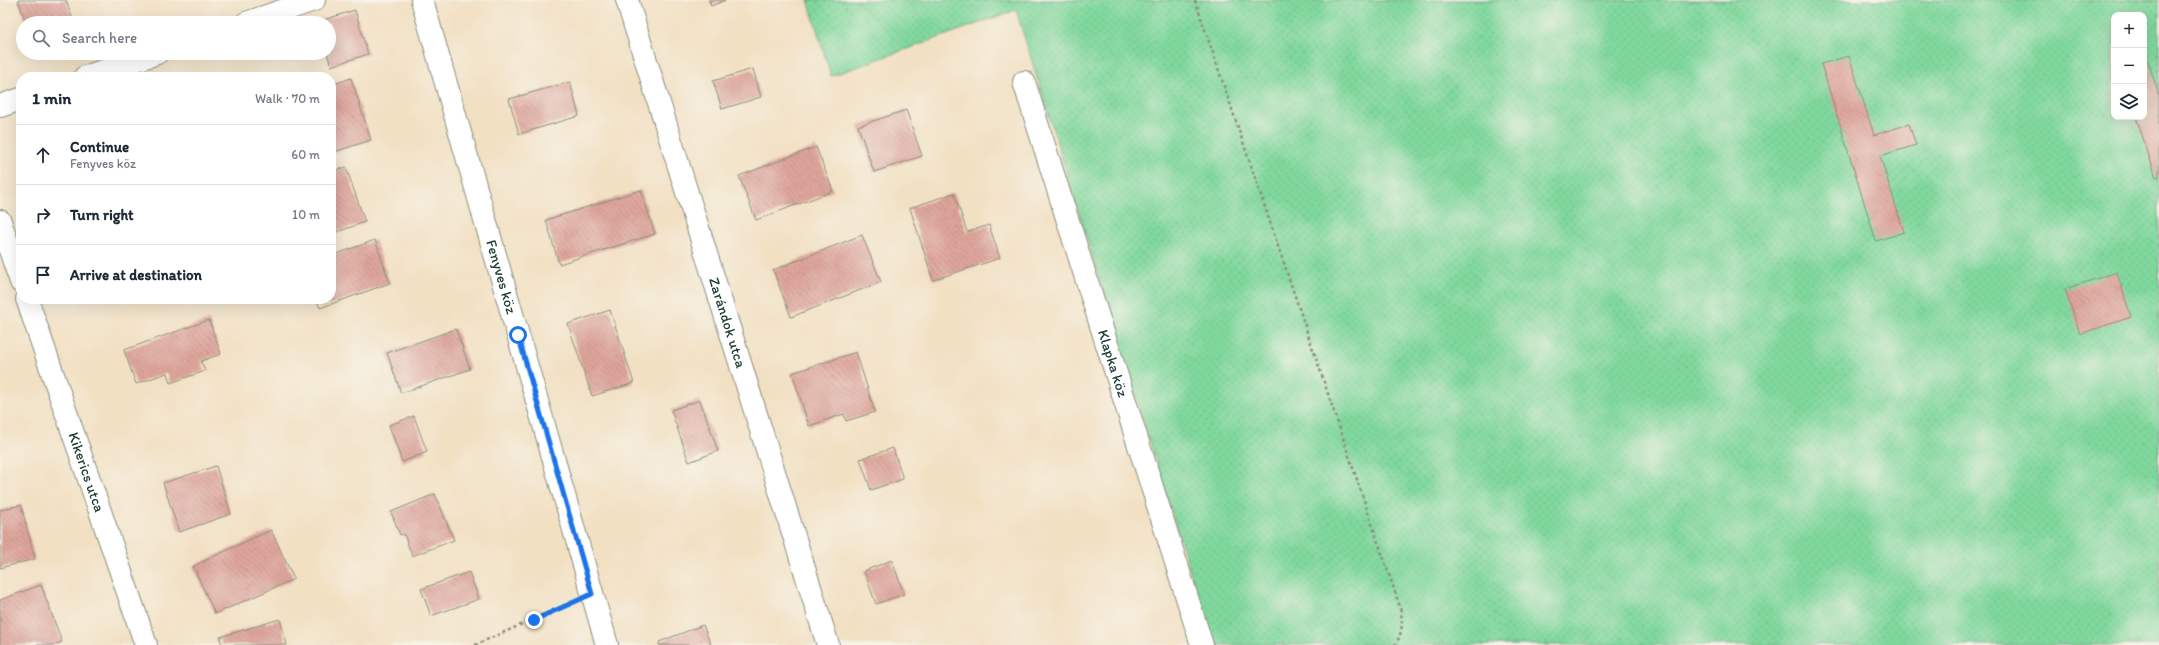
<!DOCTYPE html>
<html lang="en">
<head>
<meta charset="utf-8">
<style>
  body { margin:0; font-family:Itim,sans-serif; background:#f2f2f3; color:#1f2937 }
  .controls { position:absolute; right:12px; top:12px; display:grid; overflow:hidden; border-radius:8px; box-shadow:0 4px 16px #0002 }
  .controls button { width:36px; height:36px; display:grid; place-items:center; padding:0; border:0; border-bottom:1px solid #e0e1e3; background:#fff; color:#1f2937; font:20px sans-serif }
  .stop { position:absolute; width:12px; height:12px; margin:-9px; border:3px solid #1a73e8; border-radius:50%; background:#fff }
  .stop.end { background:#1a73e8; border-color:#fff; box-shadow:0 1px 4px #0008 }
  .list { margin:0; padding:0; list-style:none }
  h2 { display:flex; justify-content:space-between; align-items:center; height:52px; margin:0; padding:0 16px; font-size:17px }
  h2 small { font-size:13px; font-weight:400; color:#747a83 }
  .list li { display:grid; grid-template-columns:26px 1fr auto; gap:12px; align-items:center; box-sizing:border-box; height:60px; padding:0 16px; border-top:1px solid #e0e1e3 }
  .list b { display:block; font-size:15px; white-space:nowrap }
  .list p { margin:0; font-size:13px; white-space:nowrap; color:#747a83 }
  .list em { font-size:13px; font-style:normal; color:#747a83 }
  .icon { flex:none; width:22px; height:22px; fill:none; stroke:currentColor; stroke-width:2; stroke-linecap:round; stroke-linejoin:round }
  .map { position:relative; flex:none; width:2159px; height:645px; overflow:hidden }
  .search { position:absolute; background:#fff; box-shadow:0 4px 16px #0002; left:16px; top:16px; width:320px; height:44px; display:flex; align-items:center; gap:10px; box-sizing:border-box; padding:0 14px; border-radius:22px; color:#747a83; font-size:15px }
  .panel { position:absolute; background:#fff; box-shadow:0 4px 16px #0002; left:16px; top:72px; width:320px; height:232px; border-radius:16px }
  .map>svg:first-child { display:block }
  .garden { fill:url(#garden-dots); stroke:#508a68; fill-rule:evenodd }
  .building { fill:url(#building-back-hatch) }
  .lines { fill:none; stroke-linecap:round; stroke-linejoin:round }
  .street-casing { stroke:#888e7c; stroke-width:24 }
  .path { stroke:#888e7c; stroke-width:2.5; stroke-dasharray:3 3; stroke-linecap:butt }
  .street { stroke:#fff; stroke-width:22 }
  .route { stroke:#1a73e8; stroke-width:5 }
  .labels { text-anchor:middle; stroke-width:3.5; stroke-linejoin:round; paint-order:stroke }
  .street-label { font-size:15px; fill:#1f3d34; stroke:#f7f3e8 }
</style>
</head>
<body>
<div class="map">
<svg width="2159" height="645" viewBox="0 0 2159 645">
  <defs>
    <pattern id="garden-dots" width="8" height="8" patternUnits="userSpaceOnUse"><rect width="8" height="8" fill="#80d89d"/><path d="M2 2h.1M6 6h.1" fill="none" stroke="#6eba88" stroke-width="1.8" stroke-linecap="round"/></pattern>
    <pattern id="building-back-hatch" width="6" height="6" patternUnits="userSpaceOnUse"><rect width="6" height="6" fill="#dfa59c"/><path d="M-1 5l2 2M0 0l6 6M5-1l2 2" fill="none" stroke="#b48880"/></pattern>
  </defs>
  <rect width="100%" height="100%" fill="#f7f3e8"/>
  <filter id="ink" filterUnits="userSpaceOnUse"><feTurbulence type="fractalNoise" baseFrequency=".025" numOctaves="2"/><feDisplacementMap in="SourceGraphic" scale="8" xChannelSelector="R" yChannelSelector="G"/><feConvolveMatrix kernelMatrix="1 2 1 2 8 2 1 2 1" color-interpolation-filters="sRGB"/></filter>
  <filter id="wash" filterUnits="userSpaceOnUse"><feTurbulence type="fractalNoise" baseFrequency=".012" numOctaves="4" result="noise"/><feDisplacementMap in="SourceGraphic" scale="16" xChannelSelector="R" yChannelSelector="G"/><feGaussianBlur stdDeviation="0.9" result="paint"/><feColorMatrix in="noise" values="0 0 0 0 0 0 0 0 0 0 0 0 0 0 0 0 0 1.4 0 .05"/><feComposite in="paint" operator="in"/></filter>
  <g filter="url(#wash)">
    <rect width="100%" height="100%" fill="#f2e0c3"/>
    <path class="garden" d="M808,0H2159V645H1213L1016,10L831,76ZM2114,15H2144V117H2114Z"/>
    <g id="blocks">
      <path class="building" d="M18,0H66L73,20L65,23H26Z
        M709,0H726L711,6Z
        M355,10L368,54L331,66L327,53H329V23L317,22Z
        M2146,55L2159,95V177H2156L2136,117H2144V56Z
        M1849,56L1874,135L1909,124L1916,145L1880,156L1904,232L1876,241L1821,64Z
        M753,69L761,97L722,109L713,81Z
        M351,78L371,140L331,153V85Z
        M570,82L579,116L519,134L509,99Z
        M906,110L922,156L874,172L858,126Z
        M816,147L833,191L756,220L739,176Z
        M346,167L365,222L331,234V172Z
        M641,190L655,234L559,264L546,220Z
        M954,193L967,232L989,225L1000,258L933,280L910,208Z
        M862,235L881,282L791,317L773,270Z
        M375,240L390,283L320,308L316,299H331V256Z
        M2117,272L2131,317L2080,334L2065,289Z
        M610,310L634,383L592,396L568,324Z
        M209,320L221,354L201,361L205,371L170,383L167,373L136,384L124,350Z
        M456,329L470,369L401,393L387,353Z
        M856,352L875,412L846,421L844,414L809,426L792,373Z
        M700,400L718,451L689,462L671,410Z
        M414,416L427,452L402,462L389,425Z
        M893,448L903,479L871,490L860,459Z
        M216,466L231,514L179,532L163,483Z
        M435,494L454,540L412,556L404,534L400,535L391,512Z
        M21,505L35,559L0,568V510Z
        M271,530L294,579L215,614L193,566Z
        M892,560L904,594L876,604L864,571Z
        M469,572L479,599L431,616L421,589Z
        M41,585L62,642L53,645H0V600Z
        M280,619L287,645H222L220,637Z
        M703,625L711,645H660L659,642Z"/>
    </g>
  </g>
  <g filter="url(#ink)">
    <use href="#blocks" fill-opacity="0" stroke="#888e7c" stroke-width="1"/>
    <g class="lines">
      <defs>
        <g id="street">
          <path id="s1" d="M422,0L607,645"/>
          <path id="s2" d="M627,0L828,645"/>
          <path d="M246,23L314,0"/>
          <path d="M85,77L157,53"/>
          <path id="s3" d="M1024,82L1202,645"/>
          <path d="M0,106L21,99"/>
          <path d="M0,221L21,282"/>
          <path id="s4" d="M27,299L146,645"/>
        </g>
      </defs>
      <use href="#street" class="street-casing"/>
      <path class="path" d="M1195,0L1400,607C1403,621 1403,633 1395,645
        M475,645L566,605"/>
      <use href="#street" class="street"/>
    </g>
  </g>
  <g class="lines" filter="url(#ink)">
    <path class="route" d="M518,335L592,594L534,620"/>
  </g>
  <g class="labels">
    <g class="street-label">
      <text dy="5" stroke="none"><textPath href="#s1" startOffset="288">Fenyves köz</textPath></text>
      <text dy="5" stroke="none"><textPath href="#s2" startOffset="338">Zarándok utca</textPath></text>
      <text dy="5" stroke="none"><textPath href="#s3" startOffset="295">Klapka köz</textPath></text>
      <text dy="5" stroke="none"><textPath href="#s4" startOffset="183">Kikerics utca</textPath></text>
    </g>
  </g>
</svg>
<div class="controls">
<button>+</button>
<button>−</button>
<button><svg class="icon" aria-label="layers" viewBox="0 0 24 24"><path d="M12 4l9 5-9 5-9-5zM3 14l9 5 9-5"/></svg></button>
</div>
<div class="stop" style="left:518px;top:335px"></div>
<div class="stop end" style="left:534px;top:620px"></div>
<div class="search"><svg class="icon" aria-label="search" viewBox="0 0 24 24"><circle cx="10" cy="10" r="6"/><path d="M15 15l6 6"/></svg>Search here</div>
<section class="panel">
<h2>1 min<small>Walk · 70 m</small></h2>
<ul class="list">
<li><svg class="icon" aria-label="ahead" viewBox="0 0 24 24"><path d="M12 20V5M6 11l6-6 6 6"/></svg><div><b>Continue</b><p>Fenyves köz</p></div><em>60 m</em></li>
<li><svg class="icon" aria-label="right" viewBox="0 0 24 24"><path d="M7 20v-9h11M14 6l5 5-5 5"/></svg><div><b>Turn right</b></div><em>10 m</em></li>
<li><svg class="icon" aria-label="arrive" viewBox="0 0 24 24"><path d="M6 21V4h12l-3 4 3 4H6"/></svg><div><b>Arrive at destination</b></div></li>
</ul>
</section>
</div>
</body>
</html>
